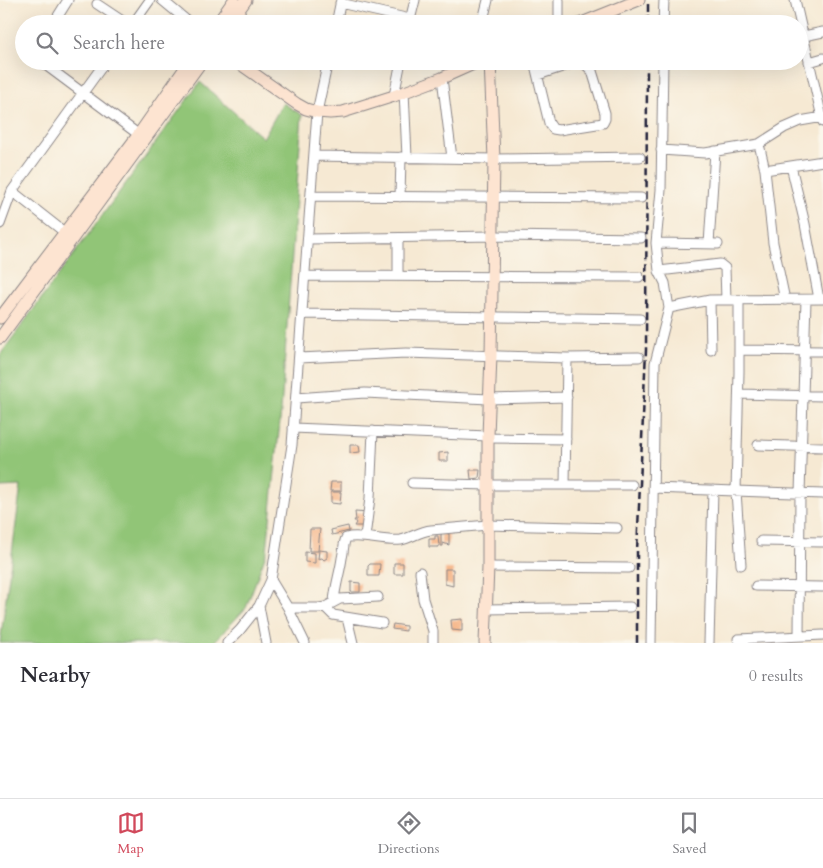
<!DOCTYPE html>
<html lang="en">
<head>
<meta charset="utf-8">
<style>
  body { margin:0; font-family:Cardo,serif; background:#f7f7f7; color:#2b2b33 }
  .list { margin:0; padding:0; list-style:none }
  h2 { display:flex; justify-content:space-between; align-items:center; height:65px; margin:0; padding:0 20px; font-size:21px }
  h2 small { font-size:16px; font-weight:400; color:#7c7c81 }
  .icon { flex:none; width:28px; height:28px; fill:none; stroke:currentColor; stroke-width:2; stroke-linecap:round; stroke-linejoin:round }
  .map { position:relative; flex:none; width:823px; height:643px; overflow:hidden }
  .search { position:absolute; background:#fff; box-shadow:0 5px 20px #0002; left:15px; right:15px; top:15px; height:55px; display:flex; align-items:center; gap:12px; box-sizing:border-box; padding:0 18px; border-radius:28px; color:#7c7c81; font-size:19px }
  .sheet { height:155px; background:#fff }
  nav { display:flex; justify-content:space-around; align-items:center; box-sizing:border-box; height:70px; border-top:1px solid #e1e1e2; background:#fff; font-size:14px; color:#7c7c81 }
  nav a { display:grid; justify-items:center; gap:2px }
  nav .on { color:#d1495b }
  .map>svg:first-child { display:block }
  .green { fill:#91c577; stroke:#5a7459 }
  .building { fill:#f5ac79 }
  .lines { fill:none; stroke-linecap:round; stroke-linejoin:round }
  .street-casing { stroke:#8c8687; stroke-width:11 }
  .secondary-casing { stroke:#8c8687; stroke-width:13 }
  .street { stroke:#fff; stroke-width:9 }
  .secondary { stroke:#fde4d1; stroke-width:11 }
  .rail { stroke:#22223b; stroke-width:2.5; stroke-dasharray:8 4; stroke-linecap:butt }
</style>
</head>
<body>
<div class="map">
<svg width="823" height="643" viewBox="0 0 823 643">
  <rect width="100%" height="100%" fill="#fbf7ec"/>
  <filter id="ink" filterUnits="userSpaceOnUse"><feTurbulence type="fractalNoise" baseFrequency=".02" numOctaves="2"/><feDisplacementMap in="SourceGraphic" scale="10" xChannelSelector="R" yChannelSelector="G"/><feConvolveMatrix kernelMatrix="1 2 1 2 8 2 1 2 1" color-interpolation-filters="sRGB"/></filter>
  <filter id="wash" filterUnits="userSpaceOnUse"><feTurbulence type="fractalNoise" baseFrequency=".0096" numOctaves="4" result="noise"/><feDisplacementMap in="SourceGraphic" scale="20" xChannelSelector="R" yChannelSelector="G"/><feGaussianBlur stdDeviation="1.12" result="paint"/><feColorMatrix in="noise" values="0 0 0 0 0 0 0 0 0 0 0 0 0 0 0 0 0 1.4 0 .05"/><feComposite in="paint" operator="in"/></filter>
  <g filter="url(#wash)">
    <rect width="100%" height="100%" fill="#f6e9d3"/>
    <path class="green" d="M200,82L263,138L283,103L302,115L281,411L267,551L246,608L213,643H0L21,486L0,487V355Z"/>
    <g id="blocks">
      <path class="building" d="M350,445H359L360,452L350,453Z
        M448,452V461H439V453Z
        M470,470H480L479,478L471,479Z
        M331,482H341V491H330Z
        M331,492H341L340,504L331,503Z
        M355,512L369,513L365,521L362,522L364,526H354L356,523L354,520H356Z
        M348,526L349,531L332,535L331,530Z
        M310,529H320L318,551H309Z
        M444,533L449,534V545L443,543V546H441V534Z
        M435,536H438L439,547H429V539H435Z
        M319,550L327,551V558L324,560L322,558L318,559Z
        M305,552L315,553V563L305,562Z
        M394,563H403V574H394Z
        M370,564H380L379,576H368V566Z
        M445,569H453V586L445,584Z
        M351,582L360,583V592H351Z
        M462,619V631L452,630L451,620Z
        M393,624L406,626V631L392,629Z"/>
    </g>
  </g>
  <g filter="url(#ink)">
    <use href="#blocks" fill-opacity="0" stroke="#8c8687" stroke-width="1"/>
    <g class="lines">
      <defs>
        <path id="street" d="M162,0L191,24
          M795,0L823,122
          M340,3L410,19
          M97,4L127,24
          M53,24L68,0
          M133,24L150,0
          M336,24L341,0
          M409,24L415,0
          M482,24L488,0
          M559,24V0
          M663,24L664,0
          M804,36L823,32
          M40,61L142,137
          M534,61L549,123L553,129L559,130L603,123L605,119V113L592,71L584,63L577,61
          M809,62L823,58
          M538,75L571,64L574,61
          M442,78L452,158
          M404,91L407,157
          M394,96L401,61
          M759,144L765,170L773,243L785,300
          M661,150L705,153L759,144L784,128L800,121L823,117
          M314,156L494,159L640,157
          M791,166L805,224L819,299
          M765,170L823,161
          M12,191L68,235
          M311,196L641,198
          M400,197L401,157
          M0,224L12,191L106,61
          M308,239L493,236L641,238
          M656,243L718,244
          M709,244L715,151
          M659,271L720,264L725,268L726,300
          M305,276L639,277
          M398,276V238
          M710,300L711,350
          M739,300V372L736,491L741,565
          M669,308L710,300L823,299
          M302,314L640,319
          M739,350L823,351
          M299,358L406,353L567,358L639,357
          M739,394L823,396
          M296,398L365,393L489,399L567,397
          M293,428L488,436
          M488,438L566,439
          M758,445L823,447
          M412,483L488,485H632
          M565,485L567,358
          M653,488L823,494
          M365,537L370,498L373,431
          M761,541L823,542
          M488,567L629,568
          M420,572L423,599L433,631V643
          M271,580L288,608L305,643
          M756,586L823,587
          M334,602C335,586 340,573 342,558C344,551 343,544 346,538L350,537C367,535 384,542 401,540C411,538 420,531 431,530L488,525L617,528
          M259,606L266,643
          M325,607L333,615L382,623
          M288,608H319L325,607L340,599L378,597
          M487,609L630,607
          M347,618L353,643
          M799,636L800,493L806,300
          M738,639L823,635
          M227,643L240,630L259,606L271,580L292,445L317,112L328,61
          M651,643L655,363L669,308L665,283L659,271L656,243L661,190L663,61
          M709,643L713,490"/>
        <path id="secondary" d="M217,24L234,0
          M229,24L246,0
          M579,24L639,0
          M236,61L297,104L306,109L317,112L330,113L343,112L394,96L442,78L480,61
          M0,318L139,134L190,61
          M0,338L202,61
          M485,643L488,567V436L491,355L494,159L490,61"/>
      </defs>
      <use href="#street" class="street-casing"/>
      <use href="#secondary" class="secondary-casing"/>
      <use href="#street" class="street"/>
      <use href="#secondary" class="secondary"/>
      <path class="rail" d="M648,24V0
        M637,643V551L646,350L647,61"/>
    </g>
  </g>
</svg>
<div class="search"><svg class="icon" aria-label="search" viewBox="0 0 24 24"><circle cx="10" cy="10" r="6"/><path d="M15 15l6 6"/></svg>Search here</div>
</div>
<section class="sheet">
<h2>Nearby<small>0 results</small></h2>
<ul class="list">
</ul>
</section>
<nav>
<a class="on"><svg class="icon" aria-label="map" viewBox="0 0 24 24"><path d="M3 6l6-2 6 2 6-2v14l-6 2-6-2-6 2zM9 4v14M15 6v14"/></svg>Map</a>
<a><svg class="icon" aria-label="directions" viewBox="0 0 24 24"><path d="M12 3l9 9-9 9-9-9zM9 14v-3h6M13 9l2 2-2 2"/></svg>Directions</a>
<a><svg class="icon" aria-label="saved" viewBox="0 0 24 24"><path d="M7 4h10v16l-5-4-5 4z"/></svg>Saved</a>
</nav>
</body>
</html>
